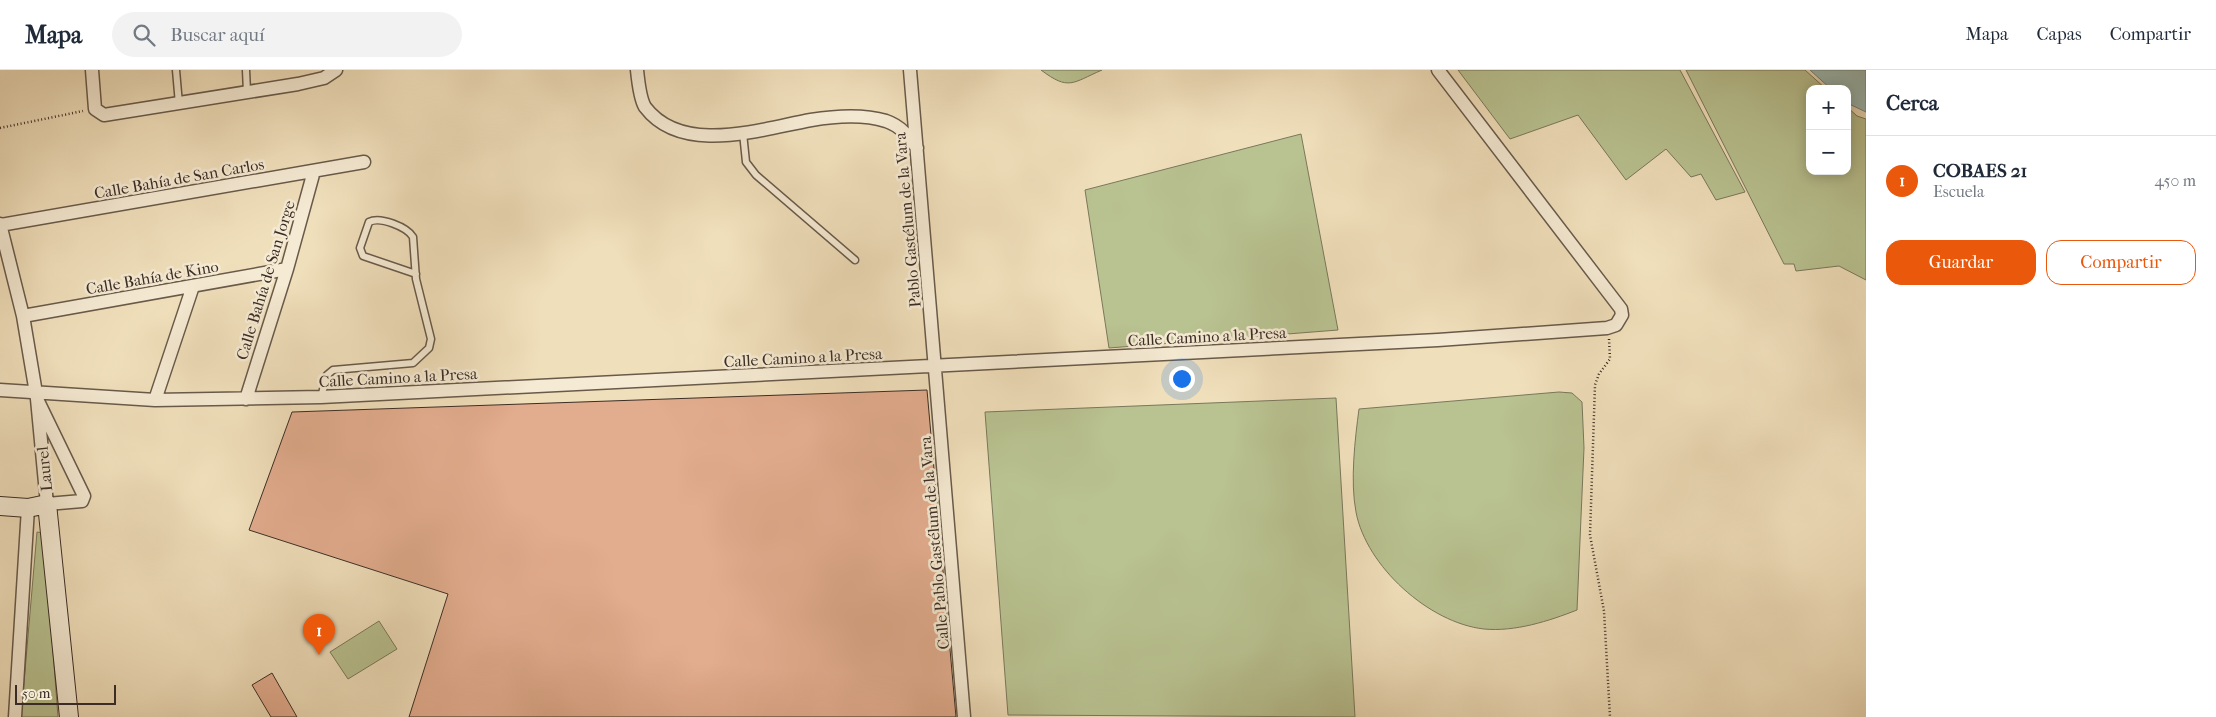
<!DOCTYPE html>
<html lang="es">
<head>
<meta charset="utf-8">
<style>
  body { margin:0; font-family:"IM FELL French Canon",serif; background:#f2f2f3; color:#1f2937 }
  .controls { position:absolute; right:15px; top:15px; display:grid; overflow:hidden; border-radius:10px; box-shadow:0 2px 12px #0003 }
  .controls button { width:45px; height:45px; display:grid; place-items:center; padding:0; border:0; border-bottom:1px solid #e0e1e3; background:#fff; color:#1f2937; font:25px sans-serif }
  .scale { position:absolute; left:15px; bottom:12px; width:101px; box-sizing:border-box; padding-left:5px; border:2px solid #3b2d25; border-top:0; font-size:14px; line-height:18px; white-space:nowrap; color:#3b2d25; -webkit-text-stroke:4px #f5ead3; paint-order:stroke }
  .you { position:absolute; left:1181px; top:308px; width:18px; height:18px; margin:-12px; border:4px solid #fff; border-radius:50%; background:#1a73e8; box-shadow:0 0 0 8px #1a73e833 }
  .badge { display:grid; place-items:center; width:32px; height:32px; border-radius:50%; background:#ea580c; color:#fff; font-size:16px; font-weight:700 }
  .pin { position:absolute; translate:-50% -41px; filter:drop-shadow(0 1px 2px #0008) }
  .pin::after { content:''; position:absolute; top:26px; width:18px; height:15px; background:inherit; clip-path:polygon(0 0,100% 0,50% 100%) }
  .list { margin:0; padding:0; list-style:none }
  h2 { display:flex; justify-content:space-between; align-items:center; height:65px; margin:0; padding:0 20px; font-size:21px }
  h2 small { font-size:16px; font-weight:400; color:#747a83 }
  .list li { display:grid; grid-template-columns:32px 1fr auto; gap:15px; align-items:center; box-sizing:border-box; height:90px; padding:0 20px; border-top:1px solid #e0e1e3 }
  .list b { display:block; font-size:19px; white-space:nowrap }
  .list p { margin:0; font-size:16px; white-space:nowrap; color:#747a83 }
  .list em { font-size:16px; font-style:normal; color:#747a83 }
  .actions { display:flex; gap:10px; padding:15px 20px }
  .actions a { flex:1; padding:11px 0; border:1px solid #ea580c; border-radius:15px; text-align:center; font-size:18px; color:#ea580c }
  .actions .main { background:#ea580c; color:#fff }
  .icon { flex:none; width:28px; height:28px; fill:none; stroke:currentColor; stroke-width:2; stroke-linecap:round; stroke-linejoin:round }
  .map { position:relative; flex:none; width:1866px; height:647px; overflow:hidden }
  header { display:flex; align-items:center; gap:30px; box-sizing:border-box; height:70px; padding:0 25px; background:#fff; border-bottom:1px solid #e0e1e3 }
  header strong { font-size:24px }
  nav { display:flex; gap:28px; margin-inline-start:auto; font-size:18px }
  .search { width:350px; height:45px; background:#f2f2f3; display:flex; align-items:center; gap:12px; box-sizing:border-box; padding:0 18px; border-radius:28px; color:#747a83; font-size:19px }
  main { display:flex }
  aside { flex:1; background:#fff }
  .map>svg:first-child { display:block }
  .green { fill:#b9c291; stroke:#7a785b }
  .water { fill:#9bbcb6; stroke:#75837c }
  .building { fill:#e2ac8e; stroke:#3b2d25 }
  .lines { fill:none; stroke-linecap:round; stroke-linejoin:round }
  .lane-casing { stroke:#685a4a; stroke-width:9 }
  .street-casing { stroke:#685a4a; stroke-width:15 }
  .secondary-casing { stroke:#3b2d25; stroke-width:20 }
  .path { stroke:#3b2d25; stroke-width:2.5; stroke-dasharray:1 2.5; stroke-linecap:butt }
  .lane { stroke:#f5ead3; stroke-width:6 }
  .street { stroke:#f5ead3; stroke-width:12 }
  .secondary { stroke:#f5ead3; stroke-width:18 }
  .labels { text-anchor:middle; stroke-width:5; stroke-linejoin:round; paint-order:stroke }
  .street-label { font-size:16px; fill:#3b2d25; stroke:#f5ead3 }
</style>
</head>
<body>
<header>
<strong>Mapa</strong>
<div class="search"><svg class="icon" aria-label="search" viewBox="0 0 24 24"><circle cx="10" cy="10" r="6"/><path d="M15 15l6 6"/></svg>Buscar aquí</div>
<nav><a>Mapa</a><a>Capas</a><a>Compartir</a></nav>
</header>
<main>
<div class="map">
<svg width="1866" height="647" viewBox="0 0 1866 647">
  <rect width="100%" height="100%" fill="#f0dfbb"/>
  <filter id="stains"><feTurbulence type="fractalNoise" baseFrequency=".004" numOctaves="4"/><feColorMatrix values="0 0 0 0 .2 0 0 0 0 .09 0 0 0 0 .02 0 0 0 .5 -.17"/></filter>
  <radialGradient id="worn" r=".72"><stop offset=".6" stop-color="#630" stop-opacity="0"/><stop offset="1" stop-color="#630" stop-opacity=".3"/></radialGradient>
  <path class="green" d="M1041,0H1102C1072,13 1069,21 1041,0Z
    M1458,0H1680L1745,122L1716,130L1701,104L1691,107L1666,79L1626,110L1578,45L1510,69Z
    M1686,0H1805L1826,19H1810V101H1847V37L1857,46L1866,49V210L1839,196L1796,201L1794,194H1784Z
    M1301,64L1338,260L1109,278L1085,120Z
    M1559,322L1572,323L1582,332L1584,378L1577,540C1549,551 1515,562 1484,559C1429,553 1366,496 1356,442C1350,411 1355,369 1359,339Z
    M1336,328L1355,647L1008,645L985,342Z
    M37,462L44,463L58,647H21Z
    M379,551L397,579L348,609L330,582Z"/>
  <path class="water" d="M1810,0H1866V42L1847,33V19H1831Z"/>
  <path class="building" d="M927,320L956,647H409L448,524L249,460L292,342Z
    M272,603L297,647H271L252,615Z"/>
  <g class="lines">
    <defs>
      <path id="lane" d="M176,0L179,34
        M246,0L247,22
        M743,63L746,92L756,105L855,190
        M321,327L327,305L333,300L413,293L429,278L431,269L416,209L413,167C407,157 380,146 369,152L360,178L363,186L416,204"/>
      <path id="street" d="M92,0L95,39L104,45L298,14L324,8L336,0
        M637,0C638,10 640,29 645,37C682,86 761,59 811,50C835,46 863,44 886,51C901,56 909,67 917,78
        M910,0L964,647
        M0,154L23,246L37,329L47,434L82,431L84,426L37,329
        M0,155L364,92
        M23,246L287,199
        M0,320L155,330L321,327L1438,270L1607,258L1616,255L1622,245L1621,239L1438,0
        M246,329L287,199L314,101
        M155,330L193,216
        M15,647L28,438"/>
      <path id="secondary" d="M0,436L28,438L47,434L69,647"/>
    </defs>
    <use href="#lane" class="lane-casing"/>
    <use href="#street" class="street-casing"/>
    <use href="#secondary" class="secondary-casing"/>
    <path class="path" d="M0,58L83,41
      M1609,269L1610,289L1599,304L1595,315L1590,465L1604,541L1610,647"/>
    <use href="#lane" class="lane"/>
    <use href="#street" class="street"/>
    <use href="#secondary" class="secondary"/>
  </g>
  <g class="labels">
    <g class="street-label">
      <text transform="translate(179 108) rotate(-10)" y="6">Calle Bahía de San Carlos</text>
      <text transform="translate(907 150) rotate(-95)" y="6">Pablo Gastélum de la Vara</text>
      <text transform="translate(152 207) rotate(-10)" y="6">Calle Bahía de Kino</text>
      <text transform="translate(265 210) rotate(-73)" y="6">Calle Bahía de San Jorge</text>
      <text transform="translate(1207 266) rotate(-3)" y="6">Calle Camino a la Presa</text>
      <text transform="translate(803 287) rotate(-3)" y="6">Calle Camino a la Presa</text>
      <text transform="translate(398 307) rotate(-3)" y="6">Calle Camino a la Presa</text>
      <text transform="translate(44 399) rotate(-96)" y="6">Laurel</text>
      <text transform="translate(934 473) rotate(-95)" y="6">Calle Pablo Gastélum de la Vara</text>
    </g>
  </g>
  <rect width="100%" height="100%" filter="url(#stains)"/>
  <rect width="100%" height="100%" fill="url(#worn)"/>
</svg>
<div class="controls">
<button>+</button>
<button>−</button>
</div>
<div class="scale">50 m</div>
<div class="you"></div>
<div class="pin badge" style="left:319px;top:585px">1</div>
</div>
<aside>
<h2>Cerca<small></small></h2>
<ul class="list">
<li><span class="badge">1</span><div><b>COBAES 21</b><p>Escuela</p></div><em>450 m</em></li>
</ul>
<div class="actions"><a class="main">Guardar</a><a>Compartir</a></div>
</aside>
</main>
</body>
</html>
